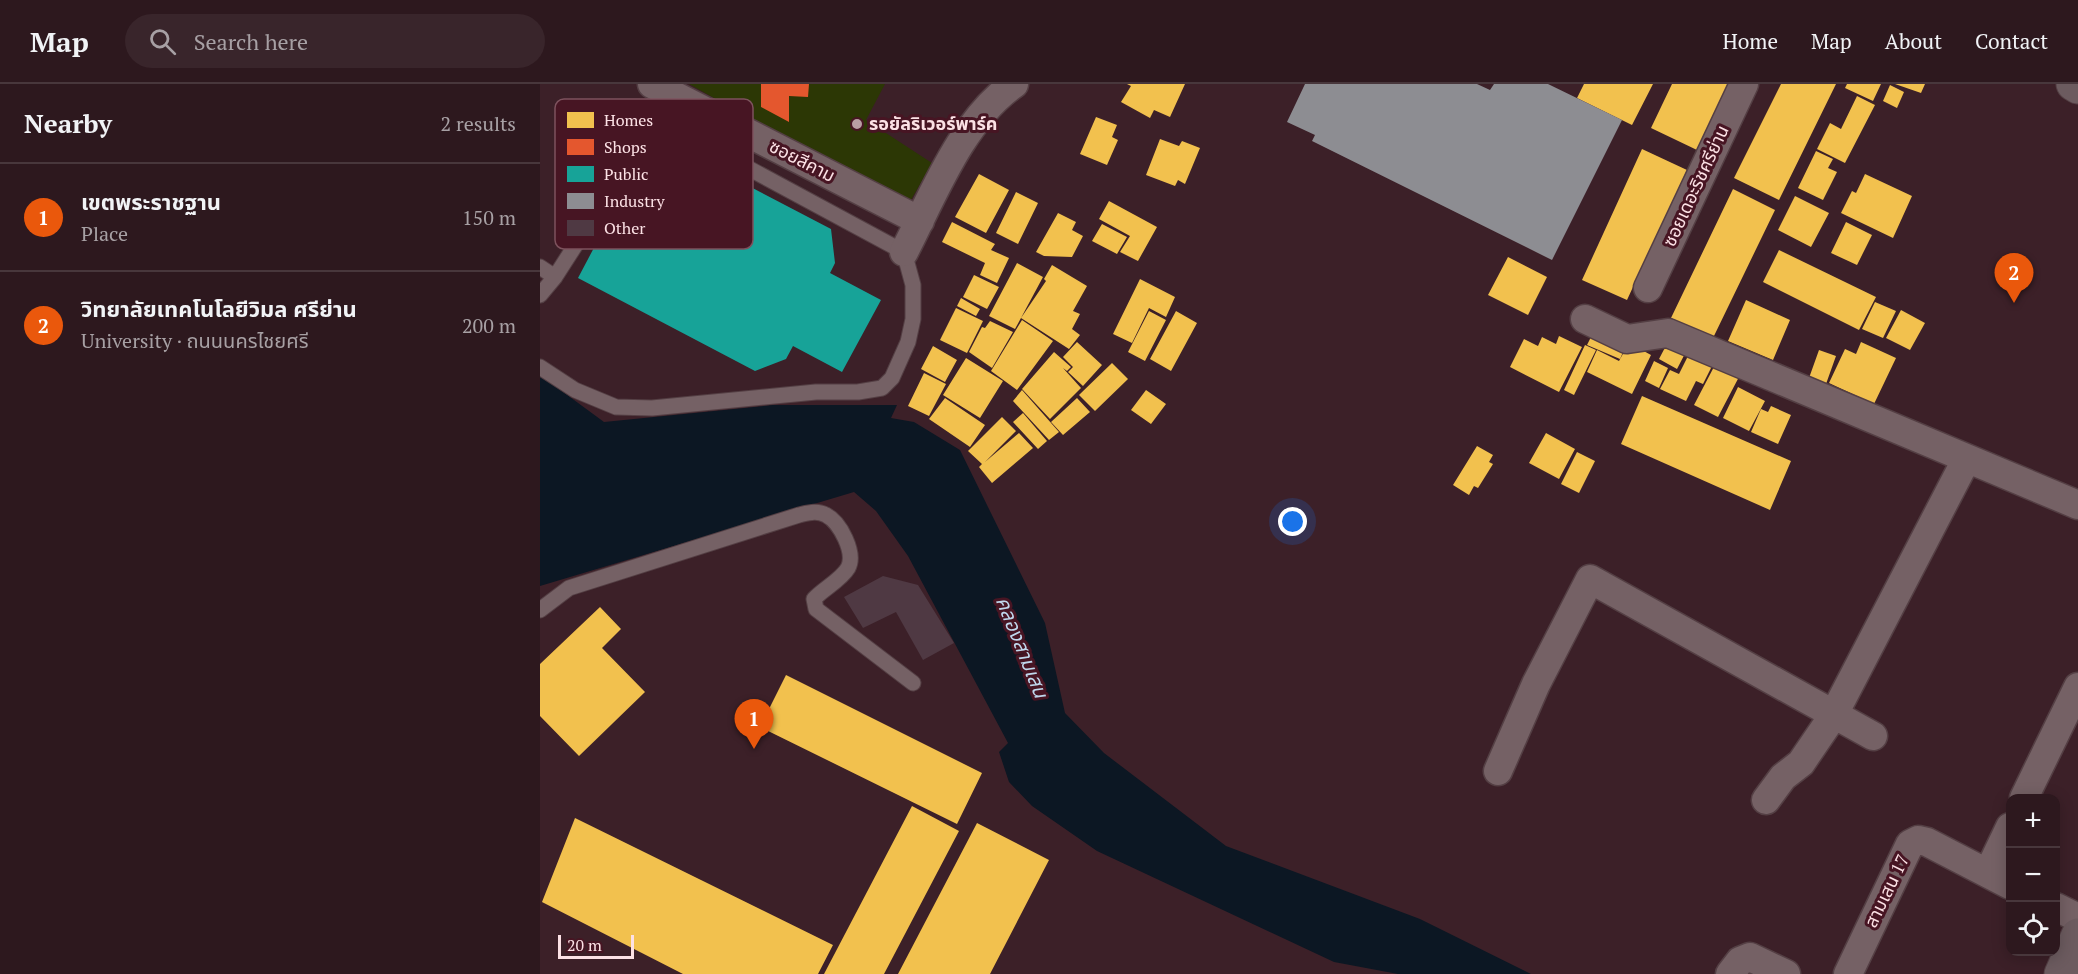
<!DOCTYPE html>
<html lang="en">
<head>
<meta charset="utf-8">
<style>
  body { margin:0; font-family:"PT Serif","Noto Sans Thai",serif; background:#39252b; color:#f1f3f6 }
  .controls { position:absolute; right:18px; bottom:18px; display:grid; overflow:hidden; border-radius:12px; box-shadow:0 3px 15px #0003 }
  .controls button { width:54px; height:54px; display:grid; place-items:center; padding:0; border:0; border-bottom:2px solid #48373c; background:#2d181e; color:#f1f3f6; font:30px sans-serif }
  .scale { position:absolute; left:18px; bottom:15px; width:76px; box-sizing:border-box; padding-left:6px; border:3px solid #fce1e5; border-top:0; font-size:16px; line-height:21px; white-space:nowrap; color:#fce1e5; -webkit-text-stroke:4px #471523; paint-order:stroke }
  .you { position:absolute; left:753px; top:438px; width:21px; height:21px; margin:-15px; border:4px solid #fff; border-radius:50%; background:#1a73e8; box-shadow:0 0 0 9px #1a73e833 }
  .badge { display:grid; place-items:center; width:39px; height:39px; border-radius:50%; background:#ea580c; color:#fff; font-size:20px; font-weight:700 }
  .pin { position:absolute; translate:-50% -50px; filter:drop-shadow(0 2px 3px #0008) }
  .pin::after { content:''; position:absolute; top:32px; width:21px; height:18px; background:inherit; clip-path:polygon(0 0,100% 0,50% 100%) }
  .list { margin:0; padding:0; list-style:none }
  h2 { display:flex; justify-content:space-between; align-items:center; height:78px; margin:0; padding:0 24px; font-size:26px }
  h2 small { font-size:20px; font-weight:400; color:#a7a0a4 }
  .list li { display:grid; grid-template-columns:39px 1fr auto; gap:18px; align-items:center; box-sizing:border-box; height:108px; padding:0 24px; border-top:2px solid #48373c }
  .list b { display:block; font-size:22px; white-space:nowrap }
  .list p { margin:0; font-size:20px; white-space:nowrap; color:#a7a0a4 }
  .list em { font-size:20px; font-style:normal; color:#a7a0a4 }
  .icon { flex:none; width:33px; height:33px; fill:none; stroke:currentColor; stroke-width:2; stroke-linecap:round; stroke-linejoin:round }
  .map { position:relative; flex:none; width:1538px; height:890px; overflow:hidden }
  header { display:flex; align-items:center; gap:36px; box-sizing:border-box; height:84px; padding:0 30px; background:#2d181e; border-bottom:2px solid #48373c }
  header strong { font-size:28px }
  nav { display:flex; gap:33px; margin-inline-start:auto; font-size:21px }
  .search { width:420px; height:54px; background:#39252b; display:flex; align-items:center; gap:15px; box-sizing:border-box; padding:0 21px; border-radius:33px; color:#a7a0a4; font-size:22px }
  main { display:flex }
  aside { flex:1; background:#2d181e }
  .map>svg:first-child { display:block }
  .green { fill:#2c3705 }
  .water { fill:#0c1723 }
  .homes { fill:#f2c14e }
  .shops { fill:#e4572e }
  .public { fill:#17a398 }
  .industry { fill:#8d8d92 }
  .building { fill:#4f3943 }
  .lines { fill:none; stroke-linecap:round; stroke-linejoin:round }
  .lane-casing { stroke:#543f44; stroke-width:17 }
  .street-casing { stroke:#543f44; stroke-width:31 }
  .secondary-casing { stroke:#543f44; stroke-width:35 }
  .lane { stroke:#756165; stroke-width:15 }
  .street { stroke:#756165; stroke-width:28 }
  .secondary { stroke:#6c5b5f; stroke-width:33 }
  .poi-dot { fill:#b99da3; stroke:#471523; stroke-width:2 }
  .labels { text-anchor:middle; stroke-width:6; stroke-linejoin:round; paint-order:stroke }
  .poi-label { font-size:18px; font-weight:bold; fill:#fce1e5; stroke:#471523; text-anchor:start }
  .street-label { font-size:18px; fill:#fce1e5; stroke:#471523 }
  .water-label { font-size:20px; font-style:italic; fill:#c0d8ed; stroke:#471523 }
  .key { fill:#471523; stroke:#7d525d; stroke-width:1.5 }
  .key-label { font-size:16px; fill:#fce1e5 }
</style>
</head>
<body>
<header>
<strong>Map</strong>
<div class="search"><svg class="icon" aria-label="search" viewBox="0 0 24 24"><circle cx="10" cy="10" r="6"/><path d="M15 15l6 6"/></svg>Search here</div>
<nav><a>Home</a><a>Map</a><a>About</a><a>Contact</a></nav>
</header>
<main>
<aside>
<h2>Nearby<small>2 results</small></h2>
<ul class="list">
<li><span class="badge">1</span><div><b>เขตพระราชฐาน</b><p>Place</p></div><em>150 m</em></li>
<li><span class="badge">2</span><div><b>วิทยาลัยเทคโนโลยีวิมล ศรีย่าน</b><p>University · ถนนนครไชยศรี</p></div><em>200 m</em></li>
</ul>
</aside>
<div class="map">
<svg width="1538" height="890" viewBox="0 0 1538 890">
  <rect width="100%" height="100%" fill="#3c2028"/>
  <path class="green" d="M149,0H345L326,36L392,79L367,123Z"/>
  <path class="water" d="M0,291L64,338L233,321H357L351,334L374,338L420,366L505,539L525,629L564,669L686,762L880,835L991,890H858L794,878L557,767L492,722L469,698L459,668L468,659L368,472L336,427L314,408L0,502Z"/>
  <path class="homes" d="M587,0H645L630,33L614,26L610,34L581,18L591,2Z
    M1044,0H1113L1092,41L1037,14Z
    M1132,0H1188L1157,66L1111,44Z
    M1241,0H1296L1239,116L1194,94Z
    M1307,0H1341L1333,17L1305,4Z
    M1355,0H1385L1381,9Z
    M1350,1L1364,8L1357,24L1343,17Z
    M1317,12L1335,21L1305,79L1277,65L1290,39L1301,45Z
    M556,33L577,41L572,53L578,56L567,81L540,70Z
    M620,55L639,62L642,57L660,64L645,100L638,96L635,102L606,91Z
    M1102,65L1147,86L1087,216L1042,196Z
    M1276,67L1293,75L1288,84L1297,88L1283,116L1258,104Z
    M439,90L469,106L446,149L415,133Z
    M1325,90L1372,112L1353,154L1301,129L1312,107L1316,109Z
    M1193,105L1235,126L1173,254L1131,234Z
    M476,108L498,119L478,160L456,149Z
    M1255,112L1289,129L1271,163L1238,146Z
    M569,117L617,143L598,177L580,168L590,152L559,135Z
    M518,129L536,138L532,146L543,152L532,173L504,172L496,168Z
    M412,138L455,160L451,166L469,174L457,199L440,191L445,179L402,158Z
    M1306,138L1332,151L1317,181L1291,169Z
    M562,140L587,153L577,170L552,157Z
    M1239,166L1336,213L1319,246L1223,198Z
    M968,173L1007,193L988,231L948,211Z
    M477,179L503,193L475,245L449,232Z
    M512,181L547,202L533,227L540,230L532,245L540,251L529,265L481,234L506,197L504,195Z
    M434,191L459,203L447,225L423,213Z
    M600,195L635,213L626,233L609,224L592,259L573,250Z
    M421,214L440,225L436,232L417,222Z
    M1206,216L1250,236L1233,276L1188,257Z
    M1335,218L1356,227L1343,254L1322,245Z
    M416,224L443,237L427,269L400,256Z
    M1361,226L1385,239L1370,266L1346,254Z
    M609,227L626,236L605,277L588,268Z
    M636,227L657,239L631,287L610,275Z
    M482,236L513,257L477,306L451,287Z
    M450,237L473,248L452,284L429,268L442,243L445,244Z
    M1055,245L1087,259L1080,275L1047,261Z
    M1019,252L1042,263L1019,308L970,283L984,255L998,262L1002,253L1016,260Z
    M1130,254L1150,260L1137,285L1119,275Z
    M537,258L562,281L543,302L528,288L533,283L523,273Z
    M1321,258L1356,274L1334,320L1289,299L1305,265L1316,270Z
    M1089,259L1111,271L1092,310L1047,288L1057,266L1079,277Z
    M1045,261L1056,266L1034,311L1024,306Z
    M393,262L417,276L405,298L381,285Z
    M1153,262L1176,274L1163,300L1156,297L1146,317L1120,305L1130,286L1139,290Z
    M1279,266L1296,272L1286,300L1269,294Z
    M514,268L531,283L527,287L523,284L541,304L510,335L482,305Z
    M426,274L463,297L440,334L403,311Z
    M1114,277L1128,284L1119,304L1105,297Z
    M572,279L588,295L555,327L539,311Z
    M1176,279L1200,291L1178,333L1154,321Z
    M384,289L406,300L389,332L368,322Z
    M1198,303L1225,317L1209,347L1183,334Z
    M482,306L519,348L509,356L473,317Z
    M606,306L626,320L611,340L591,326Z
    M1102,312L1251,377L1230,426L1081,360Z
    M405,314L445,341L430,363L389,335Z
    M537,314L550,328L523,351L511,338Z
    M1231,322L1251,331L1238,360L1211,348L1221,325L1228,328Z
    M483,329L507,357L498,365L473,338Z
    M462,333L476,347L445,378L479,349L493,364L452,399L439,383L442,380L428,367Z
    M1006,349L1035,365L1019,395L989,379Z
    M937,362L953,371L949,378L953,380L938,404L934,402L929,411L913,401Z
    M1037,368L1055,377L1039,409L1021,400Z
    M60,523L81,545L62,564L105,608L39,672L0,632V580Z
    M246,591L442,689L417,740L220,643Z
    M372,722L419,747L344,890H284Z
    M35,734L293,861L278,890H143L2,818Z
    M437,739L509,776L450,890H358Z"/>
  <path class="shops" d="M221,0H269L268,13L249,12V38L221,23Z"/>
  <path class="public" d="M113,52L291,145L295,179L290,189L341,216L302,288L253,262L246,275L215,287L38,194Z"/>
  <path class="industry" d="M765,0H937L950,6L954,0H1008L1082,36L1012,176L772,57L775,51L747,38Z"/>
  <path class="building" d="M343,492L378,501L414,559L383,576L356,528L323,544L304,513Z"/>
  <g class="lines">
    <defs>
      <path id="lane" d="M0,183L15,193
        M0,211L15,193L101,59L120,44L132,43L364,168L373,201V235L368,258L352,294L342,304L318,308H276L112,324L76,323L35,306L0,283
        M0,526L29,504L259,431C268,429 277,426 286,431C300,438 316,469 308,484C301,496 283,505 274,515L276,525L373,599"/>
      <path id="street" d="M112,0L380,137
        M364,168C393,112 421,37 474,0
        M1108,204L1204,0
        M1045,235L1087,255L1128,249L1538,421
        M958,687L996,600L1050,495L1333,652
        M1484,714L1538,603
        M1226,716L1243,693L1261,679L1293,632L1426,376
        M1448,789L1470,743
        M1516,823L1538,834
        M1190,890L1200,877L1210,873L1246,890
        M1308,890L1370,760L1378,756L1387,758L1470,801"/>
      <path id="secondary" d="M1533,0L1538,3
        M1521,890L1538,851"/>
    </defs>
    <use href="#lane" class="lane-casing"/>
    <use href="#street" class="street-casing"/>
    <use href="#secondary" class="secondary-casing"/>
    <use href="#lane" class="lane"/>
    <use href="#street" class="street"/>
    <use href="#secondary" class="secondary"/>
  </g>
  <circle class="poi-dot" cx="317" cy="40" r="6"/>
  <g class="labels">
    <g class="poi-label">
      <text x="329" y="46">รอยัลริเวอร์พาร์ค</text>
    </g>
    <g class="street-label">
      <text transform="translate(262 77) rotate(27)" y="6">ซอยสีคาม</text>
      <text transform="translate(1156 102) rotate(-65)" y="6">ซอยเดอะริชศรีย่าน</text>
      <text transform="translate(1347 807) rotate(-64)" y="6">สามเสน 17</text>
    </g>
    <g class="water-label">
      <text transform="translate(482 563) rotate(68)" y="7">คลองสามเสน</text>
    </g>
  </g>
  <rect x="15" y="15" width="198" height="150" rx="9" class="key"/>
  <rect x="27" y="28" width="27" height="16" fill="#f2c14e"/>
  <rect x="27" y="55" width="27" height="16" fill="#e4572e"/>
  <rect x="27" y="82" width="27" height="16" fill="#17a398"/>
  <rect x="27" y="109" width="27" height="16" fill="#8d8d92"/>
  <rect x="27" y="136" width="27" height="16" fill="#4f3943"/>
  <g class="key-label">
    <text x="64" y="42">Homes</text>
    <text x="64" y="69">Shops</text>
    <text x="64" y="96">Public</text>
    <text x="64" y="123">Industry</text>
    <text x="64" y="150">Other</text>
  </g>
</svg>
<div class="controls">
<button>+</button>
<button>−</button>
<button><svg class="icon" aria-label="locate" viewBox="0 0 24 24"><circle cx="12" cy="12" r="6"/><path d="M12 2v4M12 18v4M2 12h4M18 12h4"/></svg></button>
</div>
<div class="scale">20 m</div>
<div class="you"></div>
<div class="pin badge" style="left:214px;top:665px">1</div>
<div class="pin badge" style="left:1474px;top:219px">2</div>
</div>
</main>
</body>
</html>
